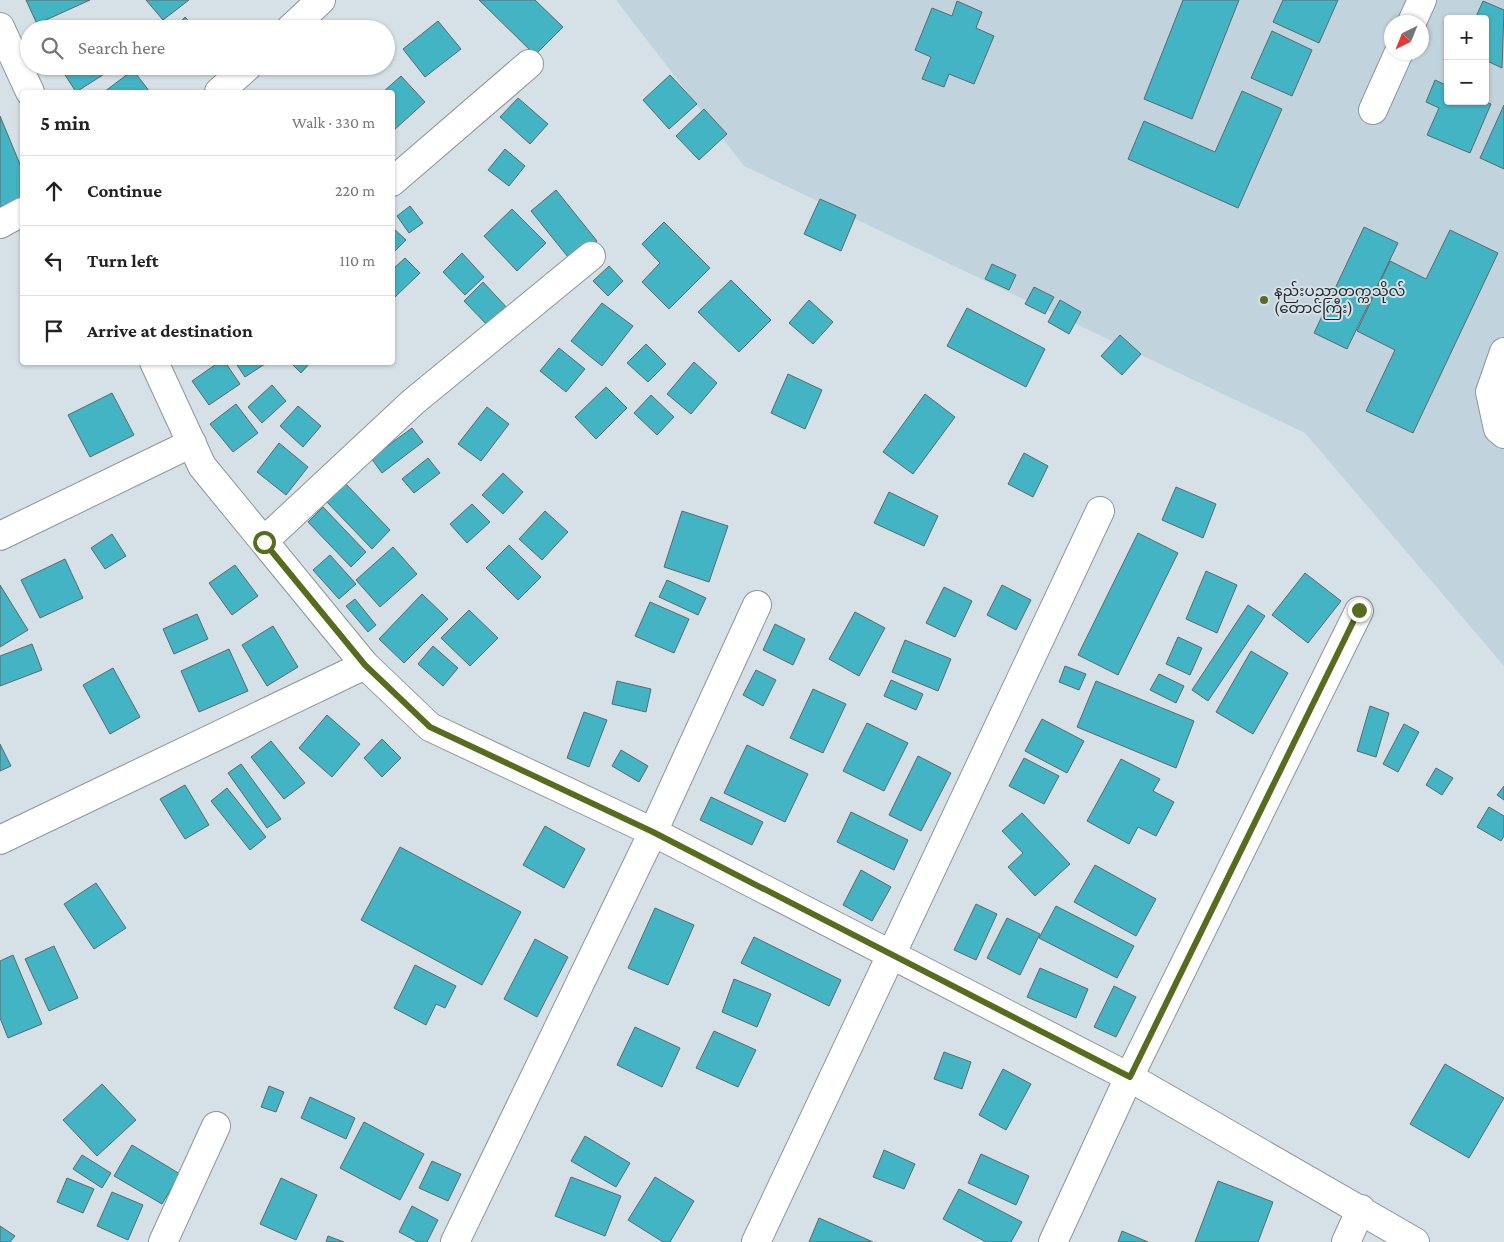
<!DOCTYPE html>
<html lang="en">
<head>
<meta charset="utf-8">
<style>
  body { margin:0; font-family:"Crimson Pro","Noto Sans Myanmar",serif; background:#f2f2f2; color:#222 }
  .controls { position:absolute; right:15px; top:15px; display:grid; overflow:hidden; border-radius:5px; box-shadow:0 1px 4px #0004 }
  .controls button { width:45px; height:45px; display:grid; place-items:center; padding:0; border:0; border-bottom:1px solid #e0e0e0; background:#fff; color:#222; font:25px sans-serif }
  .compass { position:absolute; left:1384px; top:15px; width:45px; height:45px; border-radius:50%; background:#fff; box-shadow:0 1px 4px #0004; rotate:223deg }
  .stop { position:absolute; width:15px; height:15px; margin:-11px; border:4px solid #576d1d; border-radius:50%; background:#fff }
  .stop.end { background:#576d1d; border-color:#fff; box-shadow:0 1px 5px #0008 }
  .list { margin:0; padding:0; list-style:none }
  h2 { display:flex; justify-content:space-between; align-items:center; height:65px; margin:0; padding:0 20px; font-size:21px }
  h2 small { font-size:16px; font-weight:400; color:#767676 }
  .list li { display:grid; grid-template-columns:32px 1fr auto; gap:15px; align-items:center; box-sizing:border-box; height:70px; padding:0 20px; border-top:1px solid #e0e0e0 }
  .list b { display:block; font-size:19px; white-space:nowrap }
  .list em { font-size:16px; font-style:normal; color:#767676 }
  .icon { flex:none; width:28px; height:28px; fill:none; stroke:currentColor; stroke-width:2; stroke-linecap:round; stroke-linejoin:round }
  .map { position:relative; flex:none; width:1504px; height:1242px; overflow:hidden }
  .search { position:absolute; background:#fff; box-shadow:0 1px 4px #0004; left:20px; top:20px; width:375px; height:55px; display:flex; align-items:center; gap:12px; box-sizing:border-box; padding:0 18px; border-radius:28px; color:#767676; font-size:19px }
  .panel { position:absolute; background:#fff; box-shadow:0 1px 4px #0004; left:20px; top:90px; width:375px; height:275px; border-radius:5px }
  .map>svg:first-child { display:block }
  .built { fill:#c1d4dd; fill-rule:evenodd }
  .building { fill:#42b4c3; stroke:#5d696a }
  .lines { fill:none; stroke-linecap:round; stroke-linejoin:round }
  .minor-casing { stroke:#8b969b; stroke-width:30 }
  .minor { stroke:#fff; stroke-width:28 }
  .route { stroke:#576d1d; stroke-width:6 }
  .poi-dot { fill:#576d1d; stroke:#d5e1e6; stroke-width:2 }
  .labels { text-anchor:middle; stroke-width:4; stroke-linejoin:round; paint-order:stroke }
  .poi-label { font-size:15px; fill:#24282b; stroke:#d5e1e6; text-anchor:start }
</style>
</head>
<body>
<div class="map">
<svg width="1504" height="1242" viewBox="0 0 1504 1242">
  <rect width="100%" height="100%" fill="#d5e1e6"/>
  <path class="built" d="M616,0H1504V666L1305,433L744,166ZM1448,19H1485V101H1448ZM1392,22H1422V52H1392Z"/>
  <path class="building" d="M26,0H90L37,24Z
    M146,0H189L163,20Z
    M479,0H535L563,27L535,55Z
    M1183,0H1239L1192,119L1144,99Z
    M1283,0H1338L1319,43L1273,22Z
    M957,1L982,12L976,28L994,36L974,84L949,74L944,87L922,79L931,57L915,50L932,8L952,16Z
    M1483,1L1504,10L1502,68L1485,60V19H1475Z
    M185,17L196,29H174Z
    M438,21L461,49L425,77L403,49Z
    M1272,31L1312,50L1292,96L1251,78Z
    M62,66H102L106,73L76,92L60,67Z
    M133,70L150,92H104Z
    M670,75L697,104L669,129L643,100Z
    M401,76L425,102L393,131L392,92H383Z
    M1435,80L1448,86V101H1484L1491,104L1470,153L1427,135L1439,108L1426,102Z
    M1242,91L1282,109L1238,208L1128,159L1144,121L1215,152Z
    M518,98L548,124L530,144L500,117Z
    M1504,105V169L1480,158Z
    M704,109L727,134L699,160L676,136Z
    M0,116L22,169V201L0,210Z
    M505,149L525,166L509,186L488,170Z
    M556,190L597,241L572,262L531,211Z
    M820,199L856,215L841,251L804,234Z
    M410,206L423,223L409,233L397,216Z
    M512,209L546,243L517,271L484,236Z
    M664,222L710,268L669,309L642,282L660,263L642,244Z
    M392,227L406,240L392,254Z
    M1364,227L1398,243L1347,349L1314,333Z
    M1450,230L1498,253L1413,433L1366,411L1395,350L1357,331L1390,261L1426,279Z
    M462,253L484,277L465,295L443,272Z
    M405,258L420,273L395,297L392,294V270Z
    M992,264L1016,275L1009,290L985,279Z
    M609,266L623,281L608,296L593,281Z
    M731,280L771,320L739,352L698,312Z
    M483,282L510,311L491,329L464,301Z
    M1034,287L1054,297L1045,314L1025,304Z
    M809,300L833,322L813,344L789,323Z
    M1060,300L1081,312L1069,334L1048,322Z
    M602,303L633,326L602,366L571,341Z
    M967,308L1045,349L1026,387L947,346Z
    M1120,335L1141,354L1122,375L1101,356Z
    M646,344L666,364L648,382L627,363Z
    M559,348L585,369L566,392L540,371Z
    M219,362H225L240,384L209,405L192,381Z
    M235,362H268L245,377Z
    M290,362H311L301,373Z
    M694,362L717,383L691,414L667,394Z
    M788,374L822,390L805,429L771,413Z
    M272,385L286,401L262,423L248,407Z
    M606,387L627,408L596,439L575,417Z
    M112,393L134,435L90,457L68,415Z
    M925,394L955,417L913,474L883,452Z
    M651,395L674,417L657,435L634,413Z
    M236,404L258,433L233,452L210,424Z
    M298,406L321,426L303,447L280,426Z
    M487,407L509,424L481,461L458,444Z
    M412,428L423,442L382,473L371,458Z
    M279,443L308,467L286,495L257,472Z
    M1024,453L1048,466L1033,497L1008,484Z
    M428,458L440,473L414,493L402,479Z
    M503,473L523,492L503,514L482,495Z
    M345,483L390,530L372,549L326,501Z
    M1176,487L1216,504L1203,538L1162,520Z
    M889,492L938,516L924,546L874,523Z
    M472,504L490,522L467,543L450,524Z
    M323,507L366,552L351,567L308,522Z
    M545,511L568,532L542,560L519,539Z
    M682,511L728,526L709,582L664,567Z
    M1138,533L1178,553L1118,675L1078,655Z
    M112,534L126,556L105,569L91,548Z
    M509,545L541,577L518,600L486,568Z
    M393,547L417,574L380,607L356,580Z
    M330,555L356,584L339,599L313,570Z
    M65,559L83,598L40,618L21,580Z
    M235,565L258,596L232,615L209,583Z
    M1206,571L1237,585L1217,633L1186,619Z
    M1305,573L1341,601L1308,643L1272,615Z
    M667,580L706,598L698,615L659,597Z
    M0,585L28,630L0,647Z
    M1002,585L1031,600L1016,630L987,615Z
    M944,587L972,601L955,637L926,623Z
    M422,594L448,619L404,663L379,639Z
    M355,599L376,625L368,632L346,606Z
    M650,602L689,619L674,653L635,636Z
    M1248,605L1265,616L1208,701L1192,690Z
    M469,610L498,638L470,666L441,638Z
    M855,612L885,628L859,676L829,659Z
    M197,614L208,639L174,654L163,629Z
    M775,624L805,639L793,665L763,650Z
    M273,626L298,667L267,686L242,645Z
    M1178,637L1202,648L1190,675L1166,664Z
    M905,640L951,659L938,691L892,672Z
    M32,644L42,670L0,686V656Z
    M433,646L458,668L443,686L418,664Z
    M229,649L248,691L199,712L181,671Z
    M1251,651L1288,673L1253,734L1216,712Z
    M1065,666L1086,674L1079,690L1059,682Z
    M113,668L140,717L110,734L83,685Z
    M756,670L776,680L763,706L743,695Z
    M1159,674L1184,686L1176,703L1150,690Z
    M891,680L923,694L916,710L884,696Z
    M617,681L651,689L646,712L612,704Z
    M1096,681L1194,721L1176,768L1077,727Z
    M813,689L846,704L823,753L790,738Z
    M1370,706L1389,713L1376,757L1357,751Z
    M584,712L607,720L589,767L567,758Z
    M327,715L360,744L332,777L299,748Z
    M1042,719L1084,741L1067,773L1025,751Z
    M867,723L908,743L884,791L843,771Z
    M1404,724L1419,732L1398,772L1383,764Z
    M382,739L401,758L382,777L364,758Z
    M271,741L305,783L284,799L251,757Z
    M0,744L11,766L0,771Z
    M747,745L808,774L785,822L724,793Z
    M621,750L648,766L639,782L612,766Z
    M918,756L951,773L921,831L889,815Z
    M1024,758L1059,776L1044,804L1009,786Z
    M1121,759L1160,779L1153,791L1174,802L1156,836L1138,827L1129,844L1087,821Z
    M241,764L281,819L267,828L228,773Z
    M1436,768L1453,778L1442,795L1426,785Z
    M185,785L209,825L185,839L160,799Z
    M1504,786V800L1497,795Z
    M227,788L266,837L250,850L211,801Z
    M711,797L763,822L752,845L700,820Z
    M1489,807L1504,816V836L1501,841L1477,827Z
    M851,812L908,840L894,870L837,842Z
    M1022,813L1070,864L1035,896L1008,867L1023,853L1002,831Z
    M545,826L585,849L564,888L523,865Z
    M400,847L521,912L482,985L361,920Z
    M1095,865L1156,899L1136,936L1074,902Z
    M861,870L891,887L872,921L843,905Z
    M96,883L126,928L94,949L64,904Z
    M976,904L997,914L976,960L954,950Z
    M1056,906L1134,946L1117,978L1039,938Z
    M655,908L694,925L668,985L628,968Z
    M1007,918L1040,934L1020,975L987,958Z
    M754,937L841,980L829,1006L741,963Z
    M535,939L568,957L537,1017L504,999Z
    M54,946L78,998L49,1011L25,959Z
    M13,955L42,1024L8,1038L0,1018V961Z
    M415,965L456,986L445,1008L436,1004L426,1025L394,1008Z
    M1040,968L1088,989L1076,1018L1027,997Z
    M734,979L771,994L757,1027L722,1012Z
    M1114,986L1136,997L1116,1037L1094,1027Z
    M635,1027L680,1048L662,1087L617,1065Z
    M714,1031L756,1050L738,1087L696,1068Z
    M944,1052L971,1062L962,1089L934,1079Z
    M1445,1064L1504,1098L1469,1158L1410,1124Z
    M1003,1069L1031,1084L1006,1130L979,1115Z
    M102,1084L136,1120L97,1156L63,1120Z
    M269,1086L284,1092L276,1112L261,1107Z
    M310,1097L355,1118L346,1139L301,1118Z
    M364,1122L424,1154L400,1200L340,1168Z
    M585,1136L630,1163L616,1187L571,1161Z
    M132,1145L180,1174L162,1204L114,1176Z
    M884,1150L915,1164L904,1189L873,1177Z
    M981,1154L1029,1176L1016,1205L968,1183Z
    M82,1155L111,1173L102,1188L73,1169Z
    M432,1161L461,1174L448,1201L419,1188Z
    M571,1177L621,1196L605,1236L555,1216Z
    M655,1177L694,1201L670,1242H663L628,1220Z
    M67,1178L94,1189L83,1213L57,1202Z
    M281,1178L317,1195L296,1240L260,1224Z
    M1218,1181L1273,1202L1258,1242H1195Z
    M959,1189L1022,1222L1011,1242H986L943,1219Z
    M112,1192L143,1205L128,1240L97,1226Z
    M412,1206L438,1220L427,1242H418L399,1232Z
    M819,1218L873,1242H809Z
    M0,1226L15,1236L10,1242H0Z
    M1122,1231L1148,1242H1118Z
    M328,1236L344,1242H326Z"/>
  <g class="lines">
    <defs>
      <path id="minor" d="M1412,22L1422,0
        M0,27L30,92
        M290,29L321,0
        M219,92L248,66
        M1373,110L1399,52
        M392,182L529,64
        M0,224L22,212
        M1504,352L1490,392L1498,429L1504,434
        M154,362L202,466L365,665L430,727L653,832L1129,1077L1415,1242
        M0,536L192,443
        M264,541L413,402L591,256
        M0,840L365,665
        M163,1242L216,1126
        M455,1242L653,832L757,605
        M756,1242L1100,511
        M1053,1242L1129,1077L1359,611
        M1346,1242L1361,1209"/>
    </defs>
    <use href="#minor" class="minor-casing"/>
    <use href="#minor" class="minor"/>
  </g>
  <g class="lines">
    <path class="route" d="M264,542L365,665L430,727L653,832L1130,1077L1359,610"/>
  </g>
  <circle class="poi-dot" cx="1264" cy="300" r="5"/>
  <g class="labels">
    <g class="poi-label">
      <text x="1274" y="296">နည်းပညာတက္ကသိုလ်<tspan x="1274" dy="17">(တောင်ကြီး)</tspan></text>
    </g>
  </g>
</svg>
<div class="controls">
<button>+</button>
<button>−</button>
</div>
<svg class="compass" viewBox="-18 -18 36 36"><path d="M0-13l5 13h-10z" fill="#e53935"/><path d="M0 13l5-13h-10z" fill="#767676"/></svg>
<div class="stop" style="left:264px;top:542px"></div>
<div class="stop end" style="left:1359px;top:610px"></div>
<div class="search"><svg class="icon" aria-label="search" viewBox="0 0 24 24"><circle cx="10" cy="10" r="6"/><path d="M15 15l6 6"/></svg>Search here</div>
<section class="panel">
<h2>5 min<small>Walk · 330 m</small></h2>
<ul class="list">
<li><svg class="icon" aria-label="ahead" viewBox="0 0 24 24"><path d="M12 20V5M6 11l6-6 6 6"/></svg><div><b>Continue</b></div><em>220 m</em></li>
<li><svg class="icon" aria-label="left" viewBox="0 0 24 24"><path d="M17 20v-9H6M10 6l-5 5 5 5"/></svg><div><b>Turn left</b></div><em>110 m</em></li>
<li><svg class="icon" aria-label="arrive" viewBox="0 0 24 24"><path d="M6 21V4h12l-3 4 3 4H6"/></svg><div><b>Arrive at destination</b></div></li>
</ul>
</section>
</div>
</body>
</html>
